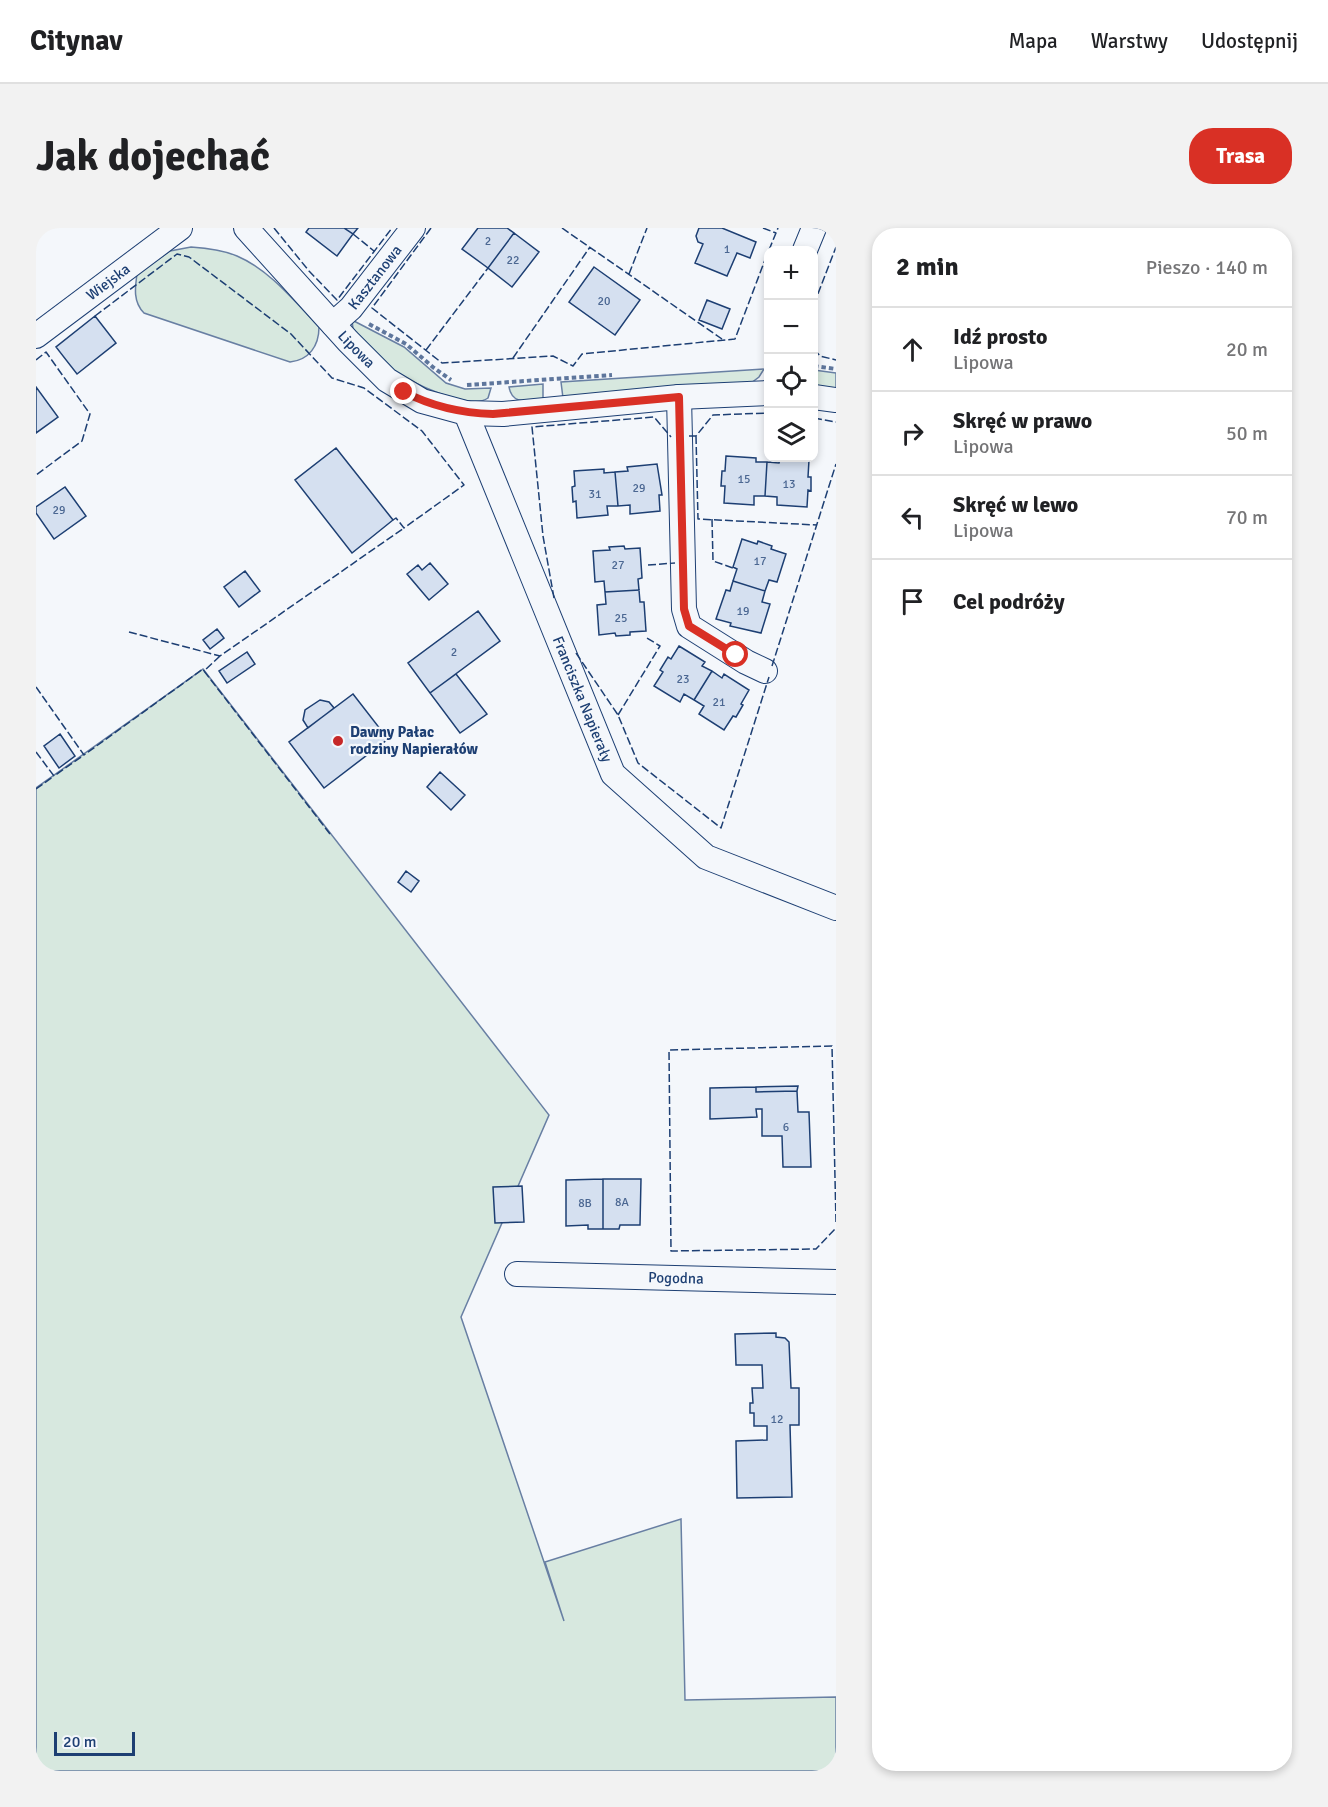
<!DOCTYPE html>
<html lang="pl">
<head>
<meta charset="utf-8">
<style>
  body { margin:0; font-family:Signika,sans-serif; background:#f2f2f2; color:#202124 }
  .controls { position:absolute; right:18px; top:18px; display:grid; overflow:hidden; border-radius:12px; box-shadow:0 3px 9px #0003 }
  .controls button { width:54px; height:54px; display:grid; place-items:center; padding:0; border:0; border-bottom:2px solid #e0e0e0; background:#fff; color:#202124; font:30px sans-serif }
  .scale { position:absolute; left:18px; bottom:15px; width:81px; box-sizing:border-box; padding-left:6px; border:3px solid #1d3f73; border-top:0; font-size:16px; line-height:21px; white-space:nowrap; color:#1d3f73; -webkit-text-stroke:4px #f4f7fb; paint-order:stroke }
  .stop { position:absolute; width:18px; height:18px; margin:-14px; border:4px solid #d93025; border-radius:50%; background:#fff }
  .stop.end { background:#d93025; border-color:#fff; box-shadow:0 2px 6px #0008 }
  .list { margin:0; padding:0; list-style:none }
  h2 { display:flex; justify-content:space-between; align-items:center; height:78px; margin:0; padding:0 24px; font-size:26px }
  h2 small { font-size:20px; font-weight:400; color:#757577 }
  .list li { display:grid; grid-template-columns:39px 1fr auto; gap:18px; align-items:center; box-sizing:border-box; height:84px; padding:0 24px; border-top:2px solid #e0e0e0 }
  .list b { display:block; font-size:22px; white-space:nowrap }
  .list p { margin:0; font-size:20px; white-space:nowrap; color:#757577 }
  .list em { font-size:20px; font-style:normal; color:#757577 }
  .icon { flex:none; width:33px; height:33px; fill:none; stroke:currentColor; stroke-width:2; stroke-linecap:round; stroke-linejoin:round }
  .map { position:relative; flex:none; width:800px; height:1543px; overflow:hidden; border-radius:24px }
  header { display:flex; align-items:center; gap:36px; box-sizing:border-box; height:84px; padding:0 30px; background:#fff; border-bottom:2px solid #e0e0e0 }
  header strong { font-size:28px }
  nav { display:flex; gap:33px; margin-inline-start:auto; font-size:21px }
  .intro { display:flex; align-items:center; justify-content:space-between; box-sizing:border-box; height:144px; padding:0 36px }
  h1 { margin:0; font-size:42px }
  .button { padding:15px 27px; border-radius:24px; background:#d93025; color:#fff; font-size:21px; font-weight:700 }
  main { display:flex; gap:36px; padding:0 36px }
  aside { flex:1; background:#fff; border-radius:24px; box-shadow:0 3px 9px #0003 }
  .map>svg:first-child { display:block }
  .green { fill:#d7e8df; stroke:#687fa3; stroke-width:1.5 }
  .building { fill:#d5e0f0; stroke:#1d3f73; stroke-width:1.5 }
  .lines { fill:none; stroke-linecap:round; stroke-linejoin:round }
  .minor-casing { stroke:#1d3f73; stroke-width:26 }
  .path { stroke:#5e769c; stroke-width:4; stroke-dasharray:4.5 3; stroke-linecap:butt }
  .minor { stroke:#f4f7fb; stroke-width:24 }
  .fence { stroke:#1d3f73; stroke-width:1.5; stroke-dasharray:8 3; stroke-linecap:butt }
  .route { stroke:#d93025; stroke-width:8 }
  .poi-dot { fill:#c62828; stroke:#f4f7fb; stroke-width:2 }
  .labels { text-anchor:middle; stroke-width:4.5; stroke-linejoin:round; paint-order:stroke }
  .number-label { font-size:12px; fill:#4b6792 }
  .street-label { font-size:15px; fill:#1d3f73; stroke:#f4f7fb }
  .poi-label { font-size:15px; font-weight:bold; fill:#1d3f73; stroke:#f4f7fb; text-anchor:start }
</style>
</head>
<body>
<header>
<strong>Citynav</strong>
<nav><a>Mapa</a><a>Warstwy</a><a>Udostępnij</a></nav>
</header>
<div class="intro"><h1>Jak dojechać</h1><a class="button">Trasa</a></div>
<main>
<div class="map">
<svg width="800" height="1543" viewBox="0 0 800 1543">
  <rect width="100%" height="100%" fill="#f4f7fb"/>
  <path class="green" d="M155,19C171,20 187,22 201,28C234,42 259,74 283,99C283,118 273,132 254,134L108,85C97,74 99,60 101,46L134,23Z
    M316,92L368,119L410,155L429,161L455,160L452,170C434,183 373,154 356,142C341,131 329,115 317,101Z
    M728,141L723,149L715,155L527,170L525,154Z
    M778,142L800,145V162L778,159Z
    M507,156V173C492,173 476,177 473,159Z
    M167,441L513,887L425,1089L528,1393L509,1334L645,1291L649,1472L800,1469V1543H0V560Z"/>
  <path class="building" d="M273,0H308L317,6L301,28L270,4Z
    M308,0H322L317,6Z
    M442,0H471L478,5L452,40L426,21Z
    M663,0H686L720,14L714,30L701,25L691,48L659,35L667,16L662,14L660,8Z
    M478,5L503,24L476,59L452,40Z
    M558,39L604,72L579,107L533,74Z
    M671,72L694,81L686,101L663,92Z
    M59,88L80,115L41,146L20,119Z
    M0,159L22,189L0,205Z
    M300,220L357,292L316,325L259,252Z
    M690,228L720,230V234H731L729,268H718V277L688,275L689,258H685L686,243H689Z
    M744,231L773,232L772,249H775V263L772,262L771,279L741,277V269L729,268L731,234L743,235Z
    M621,236L626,267H623L624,283L594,286V277L582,278L579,244L592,243L591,239Z
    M568,241V245L579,244L582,278H571L572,287L541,290L540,273L537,274L536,259L539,258L538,243Z
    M29,259L50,288L18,311L0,285V279Z
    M706,311L721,316L722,313L736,318L735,321L750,326L741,354L733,352L729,363L697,353L701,341L697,339Z
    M588,318L589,321L604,320L606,350L602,351L603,362L569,364L568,353L559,354L557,323L574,322L573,319Z
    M394,335L412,356L393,372L371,346L382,337L386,342Z
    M209,343L224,363L203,379L188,359Z
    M697,353L729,363L726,374L734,376L725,405L694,398L695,395L680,391L690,362L694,363Z
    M603,362L604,374H608L610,403L594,404V407L580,408L579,405L563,407L561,377L570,376L569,364Z
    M442,383L464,413L394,465L372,435Z
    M181,401L188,410L174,421L167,412Z
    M643,418L669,434L666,438L676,443L658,472L648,466L644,474L618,458L627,444L624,442L632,429L635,431Z
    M211,424L219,436L191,455L183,443Z
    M676,443L686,450L688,446L713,462L705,476L707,477L700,489L697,488L688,502L663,486L668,478L658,472Z
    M420,446L451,486L424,505L394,465Z
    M317,466L352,511L288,560L253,514Z
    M284,472L293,474L298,480L272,500L267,492L269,482Z
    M24,506L39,528L23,540L8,518Z
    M404,544L429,567L415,582L391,559Z
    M370,643L383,653L375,664L362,654Z
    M762,858L761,863L720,864V859Z
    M720,859V864L761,863L762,884H773L775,939H747L746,908H726V881H720L721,889L674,891V860Z
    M567,951H605L604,997H584L583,1001H567Z
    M567,951V1001H552V997L530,998V952Z
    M486,958L488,994L459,995L457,959Z
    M740,1105V1109L749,1110L753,1114L755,1160H763V1197H754L756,1269L701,1270L700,1213L731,1212V1198H718V1185H714V1175H717L716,1160H727L726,1137H700L699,1106Z"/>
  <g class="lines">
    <defs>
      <g id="minor">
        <path id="s1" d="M210,0L312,113L351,152L386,173L430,185L467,186L643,169L732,165"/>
        <path d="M769,22L778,0"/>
        <path id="s2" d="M297,96L315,80L377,0"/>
        <path id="s3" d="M0,108L144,0"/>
        <path d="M643,169L648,381L653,398L710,434L729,443"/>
        <path d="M778,169L800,172"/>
        <path id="s4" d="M430,185L577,546L670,629L800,680"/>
        <path id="s5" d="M481,1046L800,1054"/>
      </g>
    </defs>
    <use href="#minor" class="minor-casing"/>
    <path class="path" d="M333,96L370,116L398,140L415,152
      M778,138L800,141
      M431,157L576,147"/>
    <use href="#minor" class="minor"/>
    <path class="fence" d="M238,0L273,43L301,72L356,0
      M395,0L336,80L406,135L517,128L537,138L546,126L699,111L732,24
      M526,0L686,111
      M727,0L740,5
      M317,6L338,23
      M733,22L742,0
      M593,46L611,0
      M778,76L800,19
      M59,88L141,26L153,29L255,106L296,150L328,160L386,203L428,257L368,300L360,290L357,292
      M778,121L784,128L800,132
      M390,122L452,40
      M477,130L554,19
      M0,132L10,124L54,186L46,213L0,247
      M778,190L800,194
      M653,208H660L677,187L732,185
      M660,208L662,291L781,297
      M676,291L677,333L697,340
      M612,337L639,335
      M518,370L507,308L496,199L618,189L635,209
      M93,404L184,428L368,300
      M540,425L582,487L602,535L685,600L733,449
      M184,428L168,443L294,606
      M736,438L800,236
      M0,459L48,527L167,441L168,443
      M582,487L624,418L611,410
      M0,524L18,548L48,527
      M0,561L18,548
      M800,994L796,818L633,822L635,1023L780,1021L800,1000"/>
  </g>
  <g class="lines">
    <path class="route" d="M368,164C397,179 425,185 457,186L643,169L648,381L653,398L700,427"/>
  </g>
  <circle class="poi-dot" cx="302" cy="513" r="6"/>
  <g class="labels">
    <g class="number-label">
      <text x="452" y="17">2</text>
      <text x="691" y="25">1</text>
      <text x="477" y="36">22</text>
      <text x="568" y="77">20</text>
      <text x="708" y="255">15</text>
      <text x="753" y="260">13</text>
      <text x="603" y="264">29</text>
      <text x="559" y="270">31</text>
      <text x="23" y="286">29</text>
      <text x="724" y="337">17</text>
      <text x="582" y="341">27</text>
      <text x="707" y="387">19</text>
      <text x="585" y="394">25</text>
      <text x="418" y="428">2</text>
      <text x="647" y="455">23</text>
      <text x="683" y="478">21</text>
      <text x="750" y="903">6</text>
      <text x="586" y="978">8A</text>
      <text x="549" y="979">8B</text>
      <text x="741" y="1195">12</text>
    </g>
    <g class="street-label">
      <text dy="5" stroke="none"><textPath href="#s2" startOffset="63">Kasztanowa</textPath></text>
      <text dy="5" stroke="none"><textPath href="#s3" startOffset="90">Wiejska</textPath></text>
      <text dy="5" stroke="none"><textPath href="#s1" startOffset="164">Lipowa</textPath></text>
      <text dy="5" stroke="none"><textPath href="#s4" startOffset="309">Franciszka Napierały</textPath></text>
      <text dy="5" stroke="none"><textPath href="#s5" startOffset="159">Pogodna</textPath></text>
    </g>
    <g class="poi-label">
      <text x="314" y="509">Dawny Pałac<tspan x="314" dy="17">rodziny Napierałów</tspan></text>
    </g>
  </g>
</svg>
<div class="controls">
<button>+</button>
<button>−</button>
<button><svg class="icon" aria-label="locate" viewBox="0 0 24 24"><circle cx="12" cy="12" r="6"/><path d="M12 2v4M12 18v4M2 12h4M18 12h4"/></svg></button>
<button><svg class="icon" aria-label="layers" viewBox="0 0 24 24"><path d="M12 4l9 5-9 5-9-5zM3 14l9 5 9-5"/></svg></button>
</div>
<div class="scale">20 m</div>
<div class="stop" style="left:700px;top:427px"></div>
<div class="stop end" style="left:368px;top:164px"></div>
</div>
<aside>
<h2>2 min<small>Pieszo · 140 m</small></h2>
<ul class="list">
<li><svg class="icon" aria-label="ahead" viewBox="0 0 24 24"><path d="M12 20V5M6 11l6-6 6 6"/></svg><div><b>Idź prosto</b><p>Lipowa</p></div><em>20 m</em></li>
<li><svg class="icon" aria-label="right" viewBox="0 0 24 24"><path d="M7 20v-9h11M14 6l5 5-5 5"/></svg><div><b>Skręć w prawo</b><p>Lipowa</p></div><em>50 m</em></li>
<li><svg class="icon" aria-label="left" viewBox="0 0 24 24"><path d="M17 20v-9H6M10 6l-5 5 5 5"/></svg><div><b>Skręć w lewo</b><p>Lipowa</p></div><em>70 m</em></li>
<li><svg class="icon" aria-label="arrive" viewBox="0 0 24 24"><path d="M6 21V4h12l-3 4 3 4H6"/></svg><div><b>Cel podróży</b></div></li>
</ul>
</aside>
</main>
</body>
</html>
